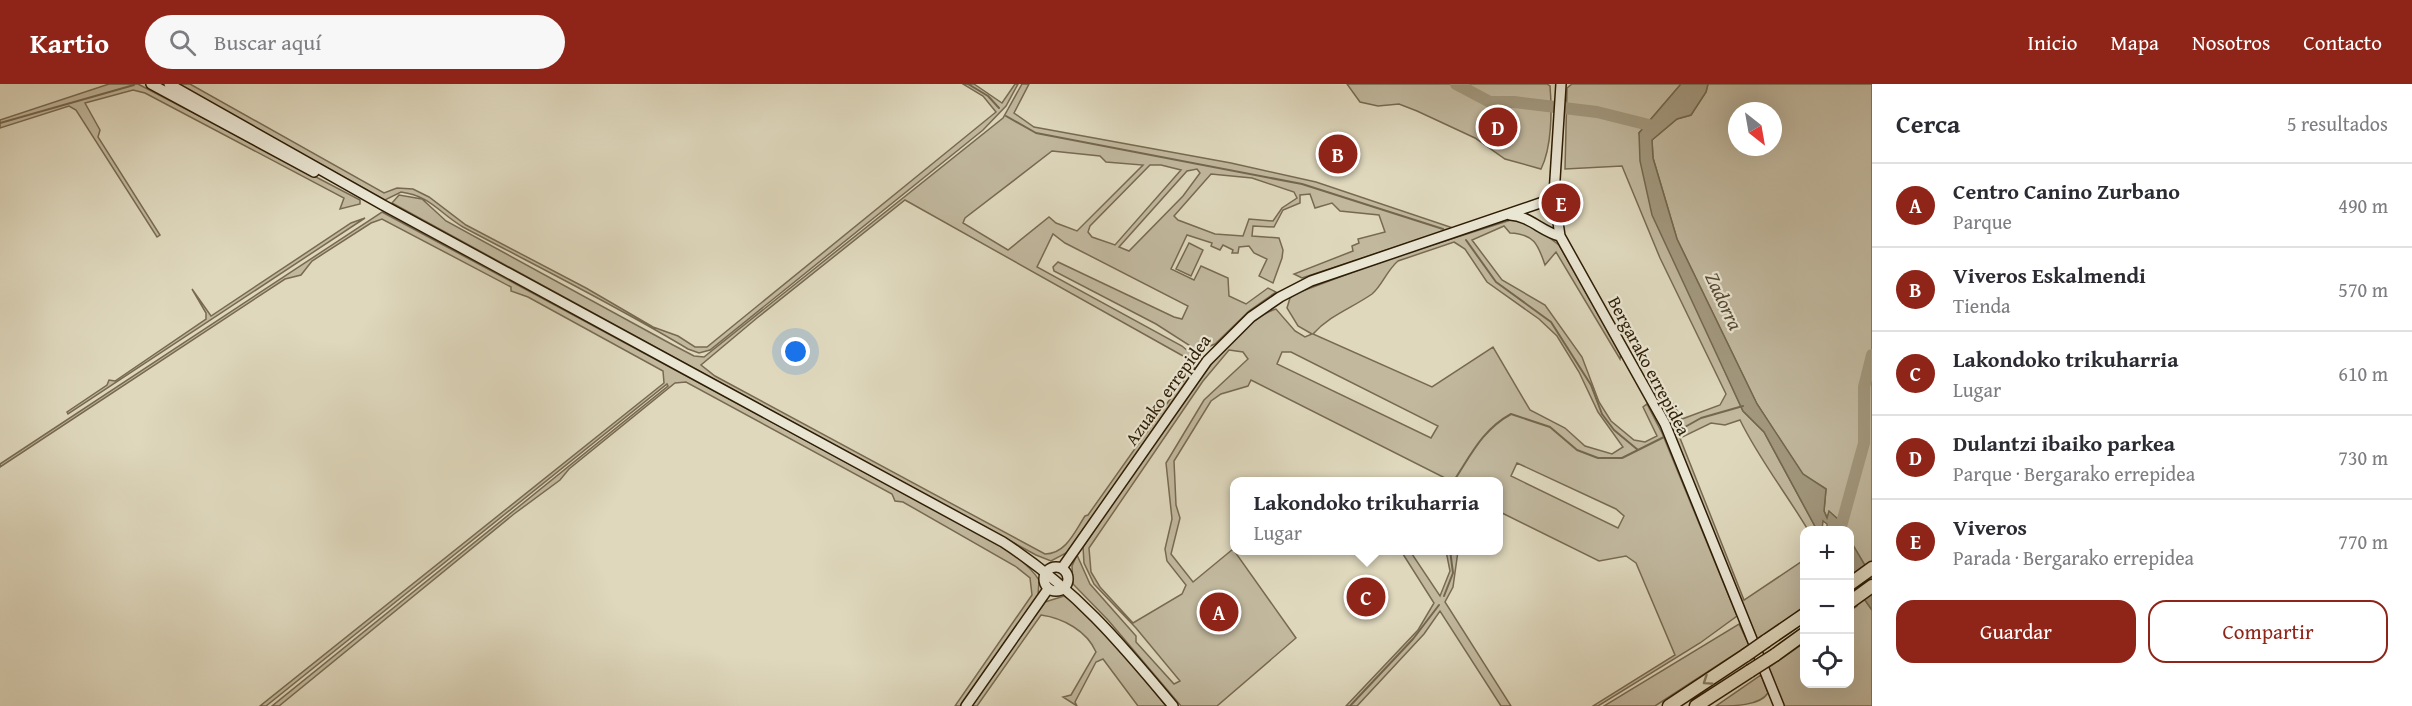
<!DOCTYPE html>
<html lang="es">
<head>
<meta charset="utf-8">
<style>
  body { margin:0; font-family:"Gentium Book Plus",serif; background:#f7f7f7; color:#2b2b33 }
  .controls { position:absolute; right:18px; bottom:18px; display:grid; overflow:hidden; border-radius:12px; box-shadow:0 6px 24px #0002 }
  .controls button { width:54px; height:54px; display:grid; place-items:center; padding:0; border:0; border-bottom:2px solid #e1e1e2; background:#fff; color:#2b2b33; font:30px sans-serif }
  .compass { position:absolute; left:1728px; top:18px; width:54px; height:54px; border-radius:50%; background:#fff; box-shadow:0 6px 24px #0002; rotate:149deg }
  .you { position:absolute; left:796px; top:268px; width:21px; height:21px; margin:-15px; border:4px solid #fff; border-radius:50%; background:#1a73e8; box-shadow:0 0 0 9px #1a73e833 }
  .badge { display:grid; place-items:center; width:39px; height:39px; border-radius:50%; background:#8f2418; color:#fff; font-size:20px; font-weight:700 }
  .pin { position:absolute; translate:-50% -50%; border:3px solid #fff; box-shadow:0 2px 6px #0006 }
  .popup { position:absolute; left:1230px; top:393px; width:273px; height:78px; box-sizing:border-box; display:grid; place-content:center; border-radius:12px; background:#fff; filter:drop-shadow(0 2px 4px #0005); font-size:20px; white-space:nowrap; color:#7c7c81 }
  .popup b { font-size:22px; color:#2b2b33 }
  .popup::after { content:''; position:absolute; left:50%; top:100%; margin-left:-12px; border:12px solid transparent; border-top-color:#fff }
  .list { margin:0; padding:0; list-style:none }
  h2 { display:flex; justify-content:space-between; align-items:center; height:78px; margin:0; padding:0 24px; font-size:26px }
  h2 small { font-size:20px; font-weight:400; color:#7c7c81 }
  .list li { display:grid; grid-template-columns:39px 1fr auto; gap:18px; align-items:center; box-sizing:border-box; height:84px; padding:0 24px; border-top:2px solid #e1e1e2 }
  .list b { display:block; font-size:22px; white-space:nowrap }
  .list p { margin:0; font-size:20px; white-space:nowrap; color:#7c7c81 }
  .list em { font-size:20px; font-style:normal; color:#7c7c81 }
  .actions { display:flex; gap:12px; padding:18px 24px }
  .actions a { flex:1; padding:14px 0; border:2px solid #8f2418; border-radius:18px; text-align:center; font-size:21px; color:#8f2418 }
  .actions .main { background:#8f2418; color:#fff }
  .icon { flex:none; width:33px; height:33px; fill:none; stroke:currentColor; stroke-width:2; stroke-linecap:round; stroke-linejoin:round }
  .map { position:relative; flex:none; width:1872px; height:622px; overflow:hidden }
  header { display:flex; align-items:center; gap:36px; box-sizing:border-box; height:84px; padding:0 30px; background:#8f2418; color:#fff }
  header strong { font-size:28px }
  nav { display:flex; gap:33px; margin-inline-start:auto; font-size:21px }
  .search { width:420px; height:54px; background:#f7f7f7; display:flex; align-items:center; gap:15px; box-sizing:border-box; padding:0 21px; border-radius:33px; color:#7c7c81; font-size:22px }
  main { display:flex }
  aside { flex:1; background:#fff }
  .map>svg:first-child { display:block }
  .green { fill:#c1b89e; stroke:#776a51; stroke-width:1.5; fill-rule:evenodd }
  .water { fill:#a2987e; stroke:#73674d; stroke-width:1.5 }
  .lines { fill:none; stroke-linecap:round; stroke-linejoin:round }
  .stream { stroke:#73674d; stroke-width:2 }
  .river { stroke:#a2987e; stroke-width:12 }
  .secondary-casing { stroke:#2d1d04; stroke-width:12 }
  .highway-casing { stroke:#2d1d04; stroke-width:15 }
  .secondary { stroke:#eae6d4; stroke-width:9 }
  .highway { stroke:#dfd8bd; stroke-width:12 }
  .highway-bridge-casing { stroke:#2d1d04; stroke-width:15; stroke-linecap:butt }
  .highway-bridge { stroke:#dfd8bd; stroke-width:12 }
  .oneway { stroke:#867a60 }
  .labels { text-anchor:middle; stroke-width:4.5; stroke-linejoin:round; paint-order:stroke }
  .street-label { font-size:18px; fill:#2d1d04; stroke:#eae6d4 }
  .water-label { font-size:20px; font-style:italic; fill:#56482f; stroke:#eae6d4 }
</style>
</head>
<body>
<header>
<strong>Kartio</strong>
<div class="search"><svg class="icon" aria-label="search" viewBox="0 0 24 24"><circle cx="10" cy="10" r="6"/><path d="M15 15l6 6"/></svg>Buscar aquí</div>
<nav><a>Inicio</a><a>Mapa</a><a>Nosotros</a><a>Contacto</a></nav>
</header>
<main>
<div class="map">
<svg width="1872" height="622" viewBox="0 0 1872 622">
  <rect width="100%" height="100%" fill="#dfd8bd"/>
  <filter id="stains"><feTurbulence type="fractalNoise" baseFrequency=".00333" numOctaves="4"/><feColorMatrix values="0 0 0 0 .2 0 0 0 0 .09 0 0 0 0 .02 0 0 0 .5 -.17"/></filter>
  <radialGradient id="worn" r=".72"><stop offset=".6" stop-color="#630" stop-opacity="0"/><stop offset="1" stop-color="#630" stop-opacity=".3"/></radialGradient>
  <path class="green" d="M109,0H138L360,116V120L340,125L344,114L145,9L133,6L85,19L100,46L98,53L160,151L157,153L76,26L69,22L0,44V36Z
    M177,0H190L384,109L397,104L413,105L429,113L466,141L586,204L653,243L678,252L695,263H707L996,28L983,12L963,0H974L1002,19L1015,0H1018L1006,22L983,46L710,266L699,269L688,265C615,221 538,183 463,143C439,129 431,112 401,108L385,116Z
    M1022,0H1029L1014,29L1034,43L1231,79L1316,98L1453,144L1302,194L1294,190L1353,167L1352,162L1359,159L1358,155L1385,148L1379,131L1340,127L1332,119L1315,124L1310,110L1300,111V119L1283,126L1274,143L1253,142L1252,152L1279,154L1283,166L1282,174L1273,199L1259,192L1267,175L1254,169L1249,162L1239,163L1238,169H1232L1233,166L1223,161L1220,166L1211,162L1212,159L1187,151L1171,185L1194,196L1201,182L1228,194L1229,212L1246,220L1268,204L1276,208L1249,227L1215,260L1198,267L1156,240L1054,187L1053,183L1058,178L1174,233L1182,235L1188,222L1065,159L1053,150L1037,183L1182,262L1195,273L1194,288L1068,468L1051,477L1036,471L392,119L399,111L422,115L446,137L673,261L694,272L704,273L1003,34ZM1052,67L1100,72L1106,78L1143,81L1077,147L1056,139L1049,133L1008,166L963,139L965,134ZM1150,81H1161L1181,86L1115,161L1092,153L1088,148L1090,142ZM1197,85L1200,89L1183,112L1129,167L1119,163L1187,87ZM1211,90L1252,94L1294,108L1297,114L1282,124L1273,137L1249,135L1243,152L1215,150L1178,136L1174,132ZM905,116L1192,277L1190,287L1088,431L1085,432C1075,447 1066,470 1045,470L715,292L701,281L757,234Z
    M1347,0H1547L1550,2C1552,26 1552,63 1541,85L1505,75L1475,54L1417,27L1399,20L1378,22L1360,18Z
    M1572,0H1681L1639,49L1706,246L1743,327L1764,348L1817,446H1808C1786,409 1759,375 1740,336L1725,341L1711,339L1680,354L1744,516L1804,476V524L1757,556L1676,356L1649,302L1653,293L1658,295L1682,335L1720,321L1726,310L1660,174L1622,82L1565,85L1567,4Z
    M1708,0H1872V493L1853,464L1850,446H1845L1840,437L1829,428L1828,435L1824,427L1826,405L1803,391L1757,320L1677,155L1653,74L1652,56L1677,35L1691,31L1706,8ZM1737,27H1773V63H1737Z
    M382,128L920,418C954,437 1018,463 1039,496L1038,512L960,622H955L1032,511L1030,494L1015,482L903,418L895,417L892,410L686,298L675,299L569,385L560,396L514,430L279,622H272L668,302L667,300L266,622H260L664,299L663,287L528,213L511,207V203L382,135L371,139L312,177L301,191L285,195L0,383V380Z
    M365,134L68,330L67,328L107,301L109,296L115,297L206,235V229L192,205L211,232L351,139Z
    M1517,134L1528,138L1559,161L1621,269L1620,275L1556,168L1545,181C1538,160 1534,150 1510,149L1504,142L1472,156L1502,196L1545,221L1582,273L1599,318L1611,337L1634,356L1645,358L1657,352L1643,323L1647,320L1662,349L1737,532L1700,559L1598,622H1593L1675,571L1636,479L1626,472L1599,477L1498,427V398L1447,397V395L1251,296L1248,302L1221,310L1211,317L1174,377L1176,421L1180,434L1171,470L1193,498L1233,465L1296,554L1217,622H1181L1108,536L1073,500L1072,482L1077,471L1090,500L1136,552V558L1174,600L1180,597L1136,544L1094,500L1084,479L1083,463C1119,411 1220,242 1276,225L1295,247L1305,253L1312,250L1298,242L1287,224L1290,214L1297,209L1385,176ZM1454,158L1465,165L1487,198L1539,235L1557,252L1579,288L1598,328L1623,363L1612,370L1585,362L1565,344L1530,326L1493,263L1432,303L1313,250C1330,231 1352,224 1372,210C1382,202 1387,186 1398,177ZM1229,266L1243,268L1248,275L1204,316L1166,379L1172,435L1165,465L1167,477L1186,501L1182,510L1133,539L1100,503L1091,488L1089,464L1203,297ZM1282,268H1291L1438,342L1431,354L1277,280ZM1517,379L1616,425L1624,432L1618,444L1511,392Z
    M1189,159L1203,166L1191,192L1176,185Z
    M1401,467H1410L1440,512L1450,487L1446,467H1458L1453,503L1445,518L1511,622H1501L1440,527L1424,550L1357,622H1346L1418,546L1434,519Z
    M1850,495L1872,526V622H1784L1768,584L1804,559V600H1850V527L1857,522L1850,513Z
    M1064,512C1096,530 1141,592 1166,622H1138L1103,575L1096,578L1075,618L1077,622L1063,613L1071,611L1096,568C1087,547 1063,534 1041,531L977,622H971L1045,518Z
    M1739,540L1749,561L1655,622H1604Z
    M1761,591L1768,609C1760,622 1733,622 1716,622Z"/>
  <path class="water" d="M1681,0H1708L1706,8L1691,31L1677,35L1652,56L1653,74L1677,155L1757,320L1803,390L1826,405L1824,427L1827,434L1829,427L1840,437L1845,446H1827V440L1823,437L1822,446H1817L1764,348L1743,327L1652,131L1640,77L1639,49Z
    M1850,456L1872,493V526L1850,495Z"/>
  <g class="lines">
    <path class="stream" d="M968,0L988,12L999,24
      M1006,32L1036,49L1302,100L1443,145
      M0,39L134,1
      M1466,156L1496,198L1551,238L1591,301L1602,330L1614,346L1638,366
      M1676,348L1701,334L1743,322
      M1453,398C1471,371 1482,346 1511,330L1550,343L1577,366L1598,374H1622L1664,353
      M1444,512L1453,489L1450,466
      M1350,622L1413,555L1439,521"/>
    <path class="river" d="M1456,0L1490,18H1514L1597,28L1653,42
      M1840,446L1864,359V303L1872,271"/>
    <defs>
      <path id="secondary" d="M151,0L314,88
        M169,0L383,121L1003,458C1075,505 1119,557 1173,622
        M1561,0L1554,111L1560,152L1665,340L1779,622
        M1510,131C1530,132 1542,148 1560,152
        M1044 495a12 12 0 1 1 24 0a12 12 0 1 1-24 0Z
        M1062,484L1207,277L1251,233L1280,213L1311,197L1543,118
        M966,622L1048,505"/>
      <path id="highway" d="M1850,500L1872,484
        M1850,518L1872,502
        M1766,557L1804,531
        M1775,571L1804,550
        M1669,622L1746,571
        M1696,622L1750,587"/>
    </defs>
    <use href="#secondary" class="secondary-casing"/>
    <use href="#highway" class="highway-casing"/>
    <use href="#secondary" class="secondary"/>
    <use href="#highway" class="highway"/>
    <defs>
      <path id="highway-bridge" d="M1746,571L1766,557
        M1750,587L1775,571"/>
    </defs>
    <use href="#highway-bridge" class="highway-bridge-casing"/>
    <use href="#highway-bridge" class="highway-bridge"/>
  </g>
  <defs><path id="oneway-chevron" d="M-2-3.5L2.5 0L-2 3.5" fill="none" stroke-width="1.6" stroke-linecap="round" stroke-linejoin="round" transform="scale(1.5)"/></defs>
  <use class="oneway" href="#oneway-chevron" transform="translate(1707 597) rotate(146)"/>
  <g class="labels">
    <g class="street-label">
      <text transform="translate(1649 282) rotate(62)" y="6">Bergarako errepidea</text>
      <text transform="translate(1168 306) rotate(-54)" y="6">Azuako errepidea</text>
    </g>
    <g class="water-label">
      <text transform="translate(1724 217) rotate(65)" y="7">Zadorra</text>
    </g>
  </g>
  <rect width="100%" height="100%" filter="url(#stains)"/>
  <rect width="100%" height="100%" fill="url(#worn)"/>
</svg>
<div class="controls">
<button>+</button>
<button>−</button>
<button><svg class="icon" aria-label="locate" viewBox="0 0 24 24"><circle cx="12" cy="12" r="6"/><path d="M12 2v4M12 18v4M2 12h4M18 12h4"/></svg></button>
</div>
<svg class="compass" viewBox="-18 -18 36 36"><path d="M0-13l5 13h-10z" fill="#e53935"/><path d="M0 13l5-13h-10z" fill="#7c7c81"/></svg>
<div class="you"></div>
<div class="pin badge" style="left:1219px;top:528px">A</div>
<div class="pin badge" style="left:1338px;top:70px">B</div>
<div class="pin badge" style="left:1366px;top:513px">C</div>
<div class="popup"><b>Lakondoko trikuharria</b>Lugar</div>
<div class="pin badge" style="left:1498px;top:43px">D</div>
<div class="pin badge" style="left:1561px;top:119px">E</div>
</div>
<aside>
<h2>Cerca<small>5 resultados</small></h2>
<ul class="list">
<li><span class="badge">A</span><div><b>Centro Canino Zurbano</b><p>Parque</p></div><em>490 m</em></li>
<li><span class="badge">B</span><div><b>Viveros Eskalmendi</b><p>Tienda</p></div><em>570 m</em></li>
<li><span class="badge">C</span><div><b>Lakondoko trikuharria</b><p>Lugar</p></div><em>610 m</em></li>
<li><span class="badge">D</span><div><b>Dulantzi ibaiko parkea</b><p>Parque · Bergarako errepidea</p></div><em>730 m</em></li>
<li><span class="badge">E</span><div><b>Viveros</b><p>Parada · Bergarako errepidea</p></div><em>770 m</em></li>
</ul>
<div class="actions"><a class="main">Guardar</a><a>Compartir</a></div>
</aside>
</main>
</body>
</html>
